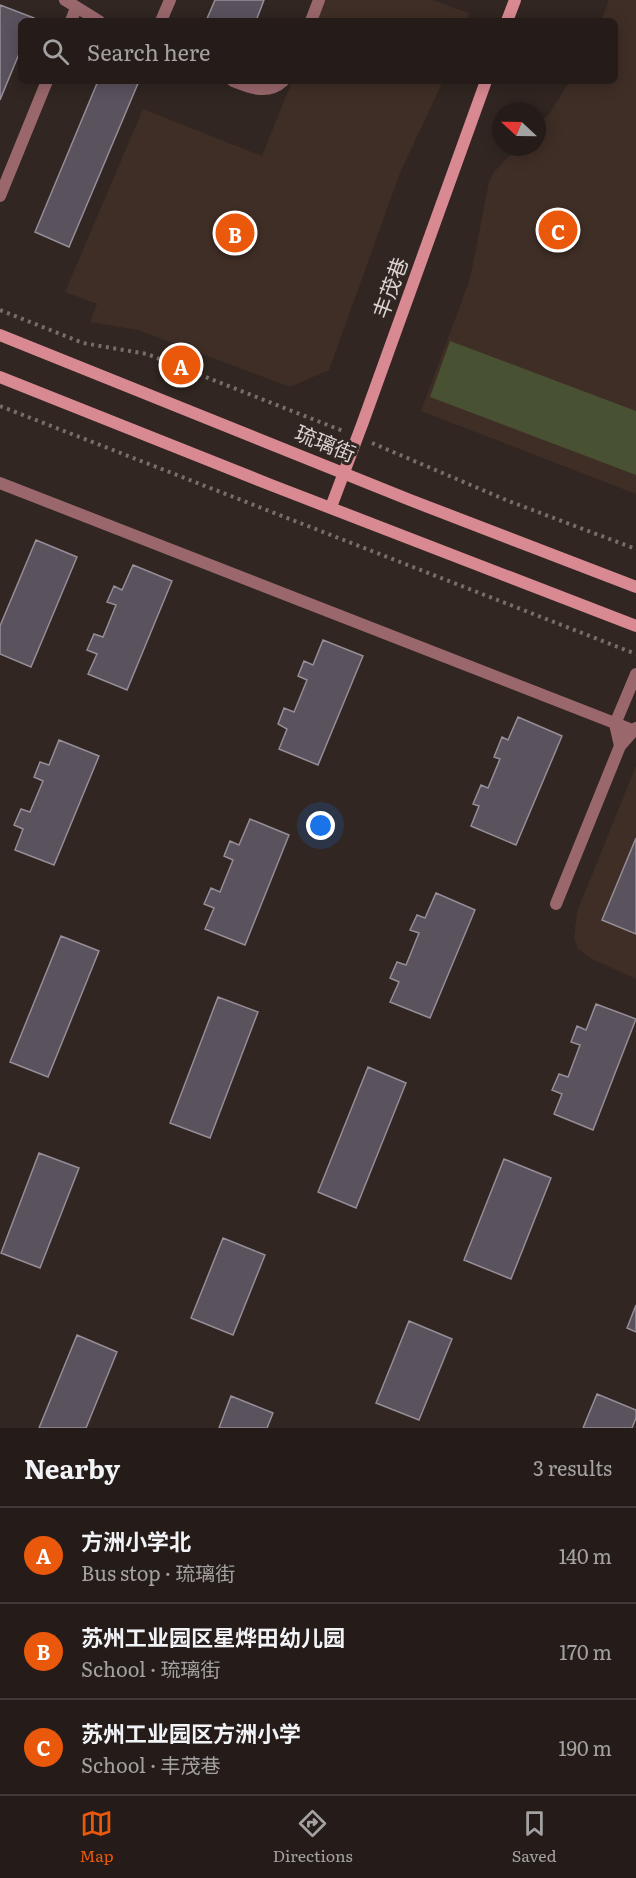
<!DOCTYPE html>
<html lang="en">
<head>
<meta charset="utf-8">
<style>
  body { margin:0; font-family:Literata,"Noto Sans SC",serif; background:#2d2522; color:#f1f3f6 }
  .compass { position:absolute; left:492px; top:102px; width:54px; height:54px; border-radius:50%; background:#251c19; box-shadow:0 3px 15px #0003; rotate:292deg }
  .you { position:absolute; left:321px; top:826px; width:21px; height:21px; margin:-15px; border:4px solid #fff; border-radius:50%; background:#1a73e8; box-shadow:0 0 0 9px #1a73e833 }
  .badge { display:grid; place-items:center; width:39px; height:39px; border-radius:50%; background:#ea580c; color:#fff; font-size:20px; font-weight:700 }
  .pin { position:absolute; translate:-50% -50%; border:3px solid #fff; box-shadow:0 2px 6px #0006 }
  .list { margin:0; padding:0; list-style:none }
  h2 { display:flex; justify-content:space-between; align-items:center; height:78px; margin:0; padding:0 24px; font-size:26px }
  h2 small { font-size:20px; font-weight:400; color:#a3a1a2 }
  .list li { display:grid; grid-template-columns:39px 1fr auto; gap:18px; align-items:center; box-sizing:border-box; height:96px; padding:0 24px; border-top:2px solid #423a38 }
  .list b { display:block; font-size:22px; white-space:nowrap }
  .list p { margin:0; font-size:20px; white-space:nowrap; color:#a3a1a2 }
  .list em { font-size:20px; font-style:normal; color:#a3a1a2 }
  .icon { flex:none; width:33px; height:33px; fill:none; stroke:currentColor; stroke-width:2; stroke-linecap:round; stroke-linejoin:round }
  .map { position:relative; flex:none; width:636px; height:1428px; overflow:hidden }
  .search { position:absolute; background:#251c19; box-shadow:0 3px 15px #0003; left:18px; right:18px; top:18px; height:66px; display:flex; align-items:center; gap:15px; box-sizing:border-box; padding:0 21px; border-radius:9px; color:#a3a1a2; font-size:22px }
  .sheet { height:366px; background:#251c19 }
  nav { display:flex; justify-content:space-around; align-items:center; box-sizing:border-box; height:84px; border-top:2px solid #423a38; background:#251c19; font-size:16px; color:#a3a1a2 }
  nav a { display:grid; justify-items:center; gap:3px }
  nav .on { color:#ea580c }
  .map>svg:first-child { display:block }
  .built { fill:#3f2e26 }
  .green { fill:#485131 }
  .building { fill:#5a525d; stroke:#958d98; stroke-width:1.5 }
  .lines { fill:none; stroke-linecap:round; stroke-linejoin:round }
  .path { stroke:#776e6a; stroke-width:4; stroke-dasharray:3 4.5; stroke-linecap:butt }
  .street { stroke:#99676c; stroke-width:12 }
  .secondary { stroke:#d98992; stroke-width:12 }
  .labels { text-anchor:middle; stroke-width:6; stroke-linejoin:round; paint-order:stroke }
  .street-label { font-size:21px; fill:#dad3d0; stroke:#312621 }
</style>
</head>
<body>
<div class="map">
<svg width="636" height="1428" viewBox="0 0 636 1428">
  <rect width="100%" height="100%" fill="#312621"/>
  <path class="built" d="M323,0H432L469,13L466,21H315Z
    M609,0H636V494L421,411L470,279L489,182L494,172L518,147H537V126L549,114L570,81H615V21H601Z
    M292,81H443L400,173L329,370L290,387L138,330L90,322L97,304L65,292L143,109L262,156Z
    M636,766V979L590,958L578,949L574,938L577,912Z"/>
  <path class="green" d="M450,341L636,411V475L430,397Z"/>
  <path class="building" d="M215,0H264L256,21H206Z
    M0,5L34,18L33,21H21V49L0,100Z
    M98,81H139L69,247L35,232Z
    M36,540L77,557L31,667L0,654V626Z
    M133,565L172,581L127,690L88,674L97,654L87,650L94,634L103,637L116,605L107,602L114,586L122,590Z
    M323,640L363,656L318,765L279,749L287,729L278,724L284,708L294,712L307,680L298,676L304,661L313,665Z
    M518,717L562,736L516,845L471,826L479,806L473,804L481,785L488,788L500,759L494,757L502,737L508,740Z
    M59,740L99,756L54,865L15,850L23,829L14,825L21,809L30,812L43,781L34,777L40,762L49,765Z
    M250,819L289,835L245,945L205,929L214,908L204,904L211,888L220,892L233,860L224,856L230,841L239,845Z
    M636,838V934L602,920Z
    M436,893L475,910L430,1018L390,1002L399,982L390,978L397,962L406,965L419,933L410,930L417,915L425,918Z
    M61,936L99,951L48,1077L10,1062Z
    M218,997L258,1012L210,1138L170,1123Z
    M596,1004L636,1019L593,1130L554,1114L562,1094L552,1090L559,1074L568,1077L580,1045L571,1042L577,1026L586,1030Z
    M368,1067L406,1083L356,1208L318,1192Z
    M39,1153L79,1168L40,1268L1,1253Z
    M504,1159L551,1178L511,1279L464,1260Z
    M223,1238L265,1255L233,1335L191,1318Z
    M636,1305V1332L627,1328Z
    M409,1321L452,1339L419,1420L376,1403Z
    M77,1335L117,1352L86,1428H39Z
    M597,1394L636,1410V1418L632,1428H583Z
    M231,1396L273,1413L267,1428H219Z"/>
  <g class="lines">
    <path class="path" d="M0,310L83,343L147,354L343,431
      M0,406L636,654
      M372,443L506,500L636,549"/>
    <path class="street" d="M65,0L99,21
      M71,21L76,8
      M161,21L170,0
      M311,21L319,0
      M233,81C250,88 268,95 283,81
      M0,196L47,81
      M0,483L635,731
      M620,746L615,724L636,674
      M556,904L620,746L636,728"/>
    <path class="secondary" d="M507,21L515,0
      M0,335L410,500L636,587
      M0,377L271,485L636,626
      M331,507L363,422L486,81"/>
  </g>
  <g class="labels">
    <g class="street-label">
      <text transform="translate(391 288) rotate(-70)" y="7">丰茂巷</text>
      <text transform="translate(325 444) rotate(22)" y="7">琉璃街</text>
    </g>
  </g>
</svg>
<svg class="compass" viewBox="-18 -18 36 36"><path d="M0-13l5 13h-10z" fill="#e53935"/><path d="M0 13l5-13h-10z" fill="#a3a1a2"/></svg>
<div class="you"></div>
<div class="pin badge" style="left:181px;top:365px">A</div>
<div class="pin badge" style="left:235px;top:233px">B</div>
<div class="pin badge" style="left:558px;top:230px">C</div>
<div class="search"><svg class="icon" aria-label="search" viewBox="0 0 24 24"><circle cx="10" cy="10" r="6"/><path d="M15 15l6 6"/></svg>Search here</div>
</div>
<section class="sheet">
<h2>Nearby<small>3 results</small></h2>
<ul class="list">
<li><span class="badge">A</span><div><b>方洲小学北</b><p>Bus stop · 琉璃街</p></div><em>140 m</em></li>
<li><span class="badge">B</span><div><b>苏州工业园区星烨田幼儿园</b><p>School · 琉璃街</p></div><em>170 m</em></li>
<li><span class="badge">C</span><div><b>苏州工业园区方洲小学</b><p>School · 丰茂巷</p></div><em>190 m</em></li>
</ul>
</section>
<nav>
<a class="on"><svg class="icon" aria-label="map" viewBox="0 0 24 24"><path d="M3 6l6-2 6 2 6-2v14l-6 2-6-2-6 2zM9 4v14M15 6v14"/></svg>Map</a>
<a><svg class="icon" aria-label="directions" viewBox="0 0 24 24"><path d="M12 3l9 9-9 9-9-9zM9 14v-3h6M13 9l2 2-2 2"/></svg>Directions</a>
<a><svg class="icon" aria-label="saved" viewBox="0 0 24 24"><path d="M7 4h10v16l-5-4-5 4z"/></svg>Saved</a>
</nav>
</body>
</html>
